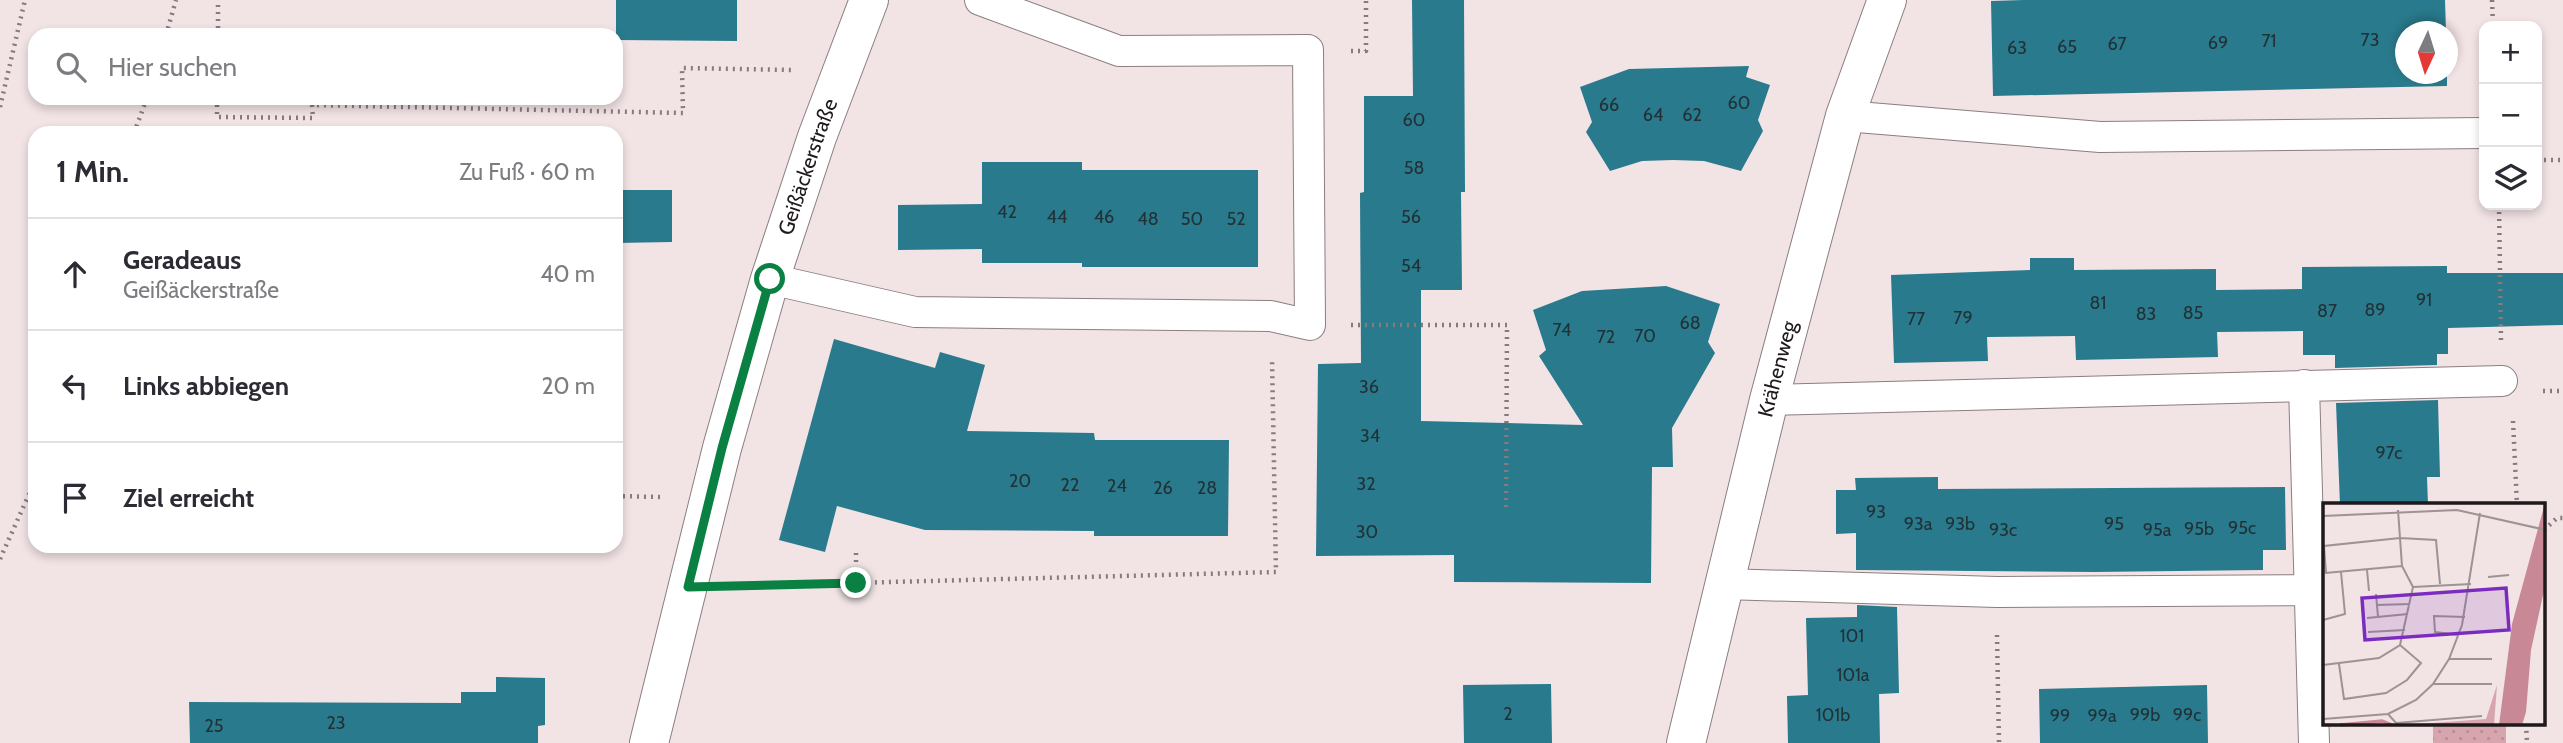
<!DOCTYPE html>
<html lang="de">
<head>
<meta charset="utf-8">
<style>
  body { margin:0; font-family:Cabin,sans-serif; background:#f7f7f7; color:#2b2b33 }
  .controls { position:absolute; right:21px; top:21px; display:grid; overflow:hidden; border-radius:14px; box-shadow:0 4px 10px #0003 }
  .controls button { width:63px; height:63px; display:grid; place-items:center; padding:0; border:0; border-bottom:2px solid #e1e1e2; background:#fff; color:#2b2b33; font:35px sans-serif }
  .compass { position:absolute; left:2395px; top:21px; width:63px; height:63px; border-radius:50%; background:#fff; box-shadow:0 4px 10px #0003; rotate:184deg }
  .stop { position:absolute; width:21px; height:21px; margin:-16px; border:5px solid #0b8043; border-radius:50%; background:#fff }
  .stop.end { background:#0b8043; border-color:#fff; box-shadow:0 2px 7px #0008 }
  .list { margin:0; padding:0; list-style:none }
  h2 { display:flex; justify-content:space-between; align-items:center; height:91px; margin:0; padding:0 28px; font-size:30px }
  h2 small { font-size:23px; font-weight:400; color:#7c7c81 }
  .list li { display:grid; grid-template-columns:46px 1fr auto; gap:21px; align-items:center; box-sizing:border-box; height:112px; padding:0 28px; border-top:2px solid #e1e1e2 }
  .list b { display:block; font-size:26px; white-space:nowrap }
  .list p { margin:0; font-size:23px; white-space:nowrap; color:#7c7c81 }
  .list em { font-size:23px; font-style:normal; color:#7c7c81 }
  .icon { flex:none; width:38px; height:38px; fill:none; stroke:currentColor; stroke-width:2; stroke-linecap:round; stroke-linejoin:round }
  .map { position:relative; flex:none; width:2563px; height:743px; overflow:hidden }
  .search { position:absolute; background:#fff; box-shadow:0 4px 10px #0003; left:28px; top:28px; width:595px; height:77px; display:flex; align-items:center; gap:18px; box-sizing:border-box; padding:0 24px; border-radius:21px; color:#7c7c81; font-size:26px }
  .panel { position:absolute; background:#fff; box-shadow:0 4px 10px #0003; left:28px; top:126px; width:595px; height:427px; border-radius:21px }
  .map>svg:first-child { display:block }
  .park { fill:url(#park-dots) }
  .building { fill:#297a8c }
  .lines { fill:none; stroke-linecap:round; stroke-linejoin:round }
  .service-casing { stroke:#8b7e80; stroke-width:32 }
  .minor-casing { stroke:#8b7e80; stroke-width:40 }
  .path { stroke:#857b7d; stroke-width:4.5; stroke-dasharray:2 5; stroke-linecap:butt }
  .service { stroke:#fff; stroke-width:30 }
  .minor { stroke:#fff; stroke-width:38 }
  .route { stroke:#0b8043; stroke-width:9 }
  .labels { text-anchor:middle; stroke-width:5; stroke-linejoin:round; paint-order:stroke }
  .number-label { font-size:18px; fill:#213136 }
  .street-label { font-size:21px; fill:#1e191a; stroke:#fff }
  .inset-river { fill:none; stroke:#c98896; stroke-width:3.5 }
  .inset-road { fill:none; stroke:#9d9294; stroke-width:2 }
  .view { fill:#7b2cbf; fill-opacity:0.15; stroke:#7b2cbf; stroke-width:3.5 }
  .inset-edge { fill:none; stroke:#1e191a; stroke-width:3.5 }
</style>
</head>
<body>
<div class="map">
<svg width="2563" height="743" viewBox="0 0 2563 743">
  <defs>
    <pattern id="park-dots" width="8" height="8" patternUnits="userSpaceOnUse" patternTransform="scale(1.75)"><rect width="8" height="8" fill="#d7a5ae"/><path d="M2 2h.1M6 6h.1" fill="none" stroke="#b88d95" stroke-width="1.8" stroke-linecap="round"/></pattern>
  </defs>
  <rect width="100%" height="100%" fill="#f2e3e5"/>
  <path class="park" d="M2433,724H2506V743H2433Z"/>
  <path class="building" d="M616,0H737V41L616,40Z
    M1412,0H1464L1465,192H1461L1462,290H1421V421L1583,425L1539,356L1546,350L1533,310L1582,291L1666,286L1720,304L1708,342L1715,353L1672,428L1673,467H1652L1651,583L1454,582V555L1316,556L1318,364L1361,363L1360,193L1364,192V96H1413Z
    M2023,0H2445L2446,32H2405V74H2447V86L1993,96L1991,1Z
    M1749,66L1746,77L1770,85L1758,120L1763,131L1741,171L1704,161L1673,160L1642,161L1610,171L1586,132L1592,122L1580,87L1629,69Z
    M982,162H1082V170H1258V267H1082V263H982V249L898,250V205L982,204Z
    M616,190H672V242L616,243Z
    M2030,258H2074V270L2216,269V290L2302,289V267L2447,266V273H2563V325L2448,328V354H2437V365L2335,368V355H2303V331L2217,332L2218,357L2076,360L2075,336L1987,337L1988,361L1894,363L1891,275L2030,270Z
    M834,339L935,368L940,352L985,365L967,431L1094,433L1095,440H1229L1228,536H1094V531L925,530L837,506L825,552L779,540Z
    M2438,400L2440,477H2427L2428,505H2340L2336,403Z
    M1938,477V489L2285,487L2286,550H2263V570L2094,572L1856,570V533L1836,534V490H1856L1855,478Z
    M1857,605L1897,607L1899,693L1879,694L1880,743H1788L1787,696L1808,695L1806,618L1857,617Z
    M496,677L545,678V725L538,726V743H190L189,702L461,703V692H496Z
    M1551,684L1552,743H1464L1463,685Z
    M2207,685L2208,743H2040L2039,689Z"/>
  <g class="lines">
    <defs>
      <path id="service" d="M1845,116L2100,137L2484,133
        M770,279L915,312L1271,316L1310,325L1308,50L1119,51L980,0
        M2304,385L2314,743
        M1769,400L2502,381
        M1724,584L1997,592L2309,590"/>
      <g id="minor">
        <path id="s1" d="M649,743L722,448L770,279L817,137L869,0"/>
        <path id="s2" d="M1686,743L1769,400L1845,116L1887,0"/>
      </g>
    </defs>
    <use href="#service" class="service-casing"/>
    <use href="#minor" class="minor-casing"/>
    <path class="path" d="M2492,0L2493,26
      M166,35L176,0
      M218,35V0
      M1351,51H1366V0
      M217,98V117L313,118L312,105L683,113L682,68L793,70
      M0,107L25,0
      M134,133L147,98
      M2537,160H2563
      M2499,205L2501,340
      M1351,325H1507L1506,507
      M2543,391H2563
      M2513,421L2517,505
      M616,496L660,497
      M2544,530L2557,518H2563
      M0,559L35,481
      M856,583V552
      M735,586L1276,572L1272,359
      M1997,635L1999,743
      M2526,724L2527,743"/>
    <use href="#service" class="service"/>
    <use href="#minor" class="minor"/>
  </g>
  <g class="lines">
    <path class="route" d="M770,279L722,448L688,587L856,583"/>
  </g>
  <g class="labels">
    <g class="number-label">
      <text x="2370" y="46">73</text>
      <text x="2269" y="47">71</text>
      <text x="2218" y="49">69</text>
      <text x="2117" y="50">67</text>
      <text x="2067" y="53">65</text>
      <text x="2017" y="54">63</text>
      <text x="1739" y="109">60</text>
      <text x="1609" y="111">66</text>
      <text x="1653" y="121">64</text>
      <text x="1692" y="121">62</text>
      <text x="1414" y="126">60</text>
      <text x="1414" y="174">58</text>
      <text x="1007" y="218">42</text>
      <text x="1057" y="223">44</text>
      <text x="1104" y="223">46</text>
      <text x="1411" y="223">56</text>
      <text x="1148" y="225">48</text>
      <text x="1192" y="225">50</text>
      <text x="1236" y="225">52</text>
      <text x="1411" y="272">54</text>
      <text x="2424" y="306">91</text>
      <text x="2098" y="309">81</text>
      <text x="2375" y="316">89</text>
      <text x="2327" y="317">87</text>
      <text x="2193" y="319">85</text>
      <text x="2146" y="320">83</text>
      <text x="1963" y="324">79</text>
      <text x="1916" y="325">77</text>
      <text x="1690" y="329">68</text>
      <text x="1562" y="336">74</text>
      <text x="1645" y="342">70</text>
      <text x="1606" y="343">72</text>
      <text x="1369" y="393">36</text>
      <text x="1370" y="442">34</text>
      <text x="2389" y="459">97c</text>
      <text x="1020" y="487">20</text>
      <text x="1366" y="490">32</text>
      <text x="1070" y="491">22</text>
      <text x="1117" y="492">24</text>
      <text x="1163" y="494">26</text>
      <text x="1207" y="494">28</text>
      <text x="1876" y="518">93</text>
      <text x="1918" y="530">93a</text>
      <text x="1960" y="530">93b</text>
      <text x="2114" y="530">95</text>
      <text x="2242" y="534">95c</text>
      <text x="2199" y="535">95b</text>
      <text x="2003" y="536">93c</text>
      <text x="2157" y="536">95a</text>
      <text x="1367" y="538">30</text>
      <text x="1852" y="642">101</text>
      <text x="1853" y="681">101a</text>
      <text x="1508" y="720">2</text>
      <text x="1833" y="721">101b</text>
      <text x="2145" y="721">99b</text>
      <text x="2187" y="721">99c</text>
      <text x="2060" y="722">99</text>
      <text x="2102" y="722">99a</text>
      <text x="336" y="729">23</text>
      <text x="214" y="732">25</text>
    </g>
    <g class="street-label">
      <text dy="7" stroke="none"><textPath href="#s1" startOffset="598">Geißäckerstraße</textPath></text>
      <text dy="7" stroke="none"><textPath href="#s2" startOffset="385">Krähenweg</textPath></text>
    </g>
  </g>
  <g transform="translate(2323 503)">
    <rect width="222" height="222" fill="#f2e3e5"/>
    <path d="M174,182L171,222H83L163,216Z" fill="#d7a5ae"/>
    <path d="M222,0V83L208,147L203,209L199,222H176L189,121Z" fill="#c98896"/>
    <path class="inset-river" d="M17,222L59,218L69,222"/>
    <path class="inset-road" d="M0,13L134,7L223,27M44,67L46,88M2,70L79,63M3,70L1,43L77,35L113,37L117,81M165,74L186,72M90,84L148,81M53,91L55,114M54,102L87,101M44,115L85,111M0,117L22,111L18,69M45,129L82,127M136,132L112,129L111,113L142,114M126,156H169M16,161L21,196L63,190L84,177L98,160L77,142M0,162L56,155L77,142L90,84L79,63L75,7M110,181H169M65,211L73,220L159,213M0,216L65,211L93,197L110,181L126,156L139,122L157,10"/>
    <path class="view" d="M183,85L186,127L42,137L39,95Z"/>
    <rect width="222" height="222" class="inset-edge"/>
  </g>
</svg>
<div class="controls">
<button>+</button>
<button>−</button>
<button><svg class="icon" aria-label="layers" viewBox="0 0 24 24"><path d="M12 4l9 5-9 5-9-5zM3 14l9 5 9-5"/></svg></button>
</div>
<svg class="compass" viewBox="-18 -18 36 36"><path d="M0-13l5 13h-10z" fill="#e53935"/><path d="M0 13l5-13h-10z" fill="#7c7c81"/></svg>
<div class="stop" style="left:770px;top:279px"></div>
<div class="stop end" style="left:856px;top:583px"></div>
<div class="search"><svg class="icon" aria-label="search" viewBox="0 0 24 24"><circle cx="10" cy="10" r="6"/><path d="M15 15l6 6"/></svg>Hier suchen</div>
<section class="panel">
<h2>1 Min.<small>Zu Fuß · 60 m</small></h2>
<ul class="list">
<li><svg class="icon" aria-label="ahead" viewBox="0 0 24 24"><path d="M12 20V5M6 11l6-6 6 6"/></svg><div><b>Geradeaus</b><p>Geißäckerstraße</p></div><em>40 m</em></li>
<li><svg class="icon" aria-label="left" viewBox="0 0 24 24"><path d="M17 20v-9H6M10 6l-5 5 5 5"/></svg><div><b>Links abbiegen</b></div><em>20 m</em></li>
<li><svg class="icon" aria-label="arrive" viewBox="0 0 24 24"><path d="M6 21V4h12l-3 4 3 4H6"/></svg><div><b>Ziel erreicht</b></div></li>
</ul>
</section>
</div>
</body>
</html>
